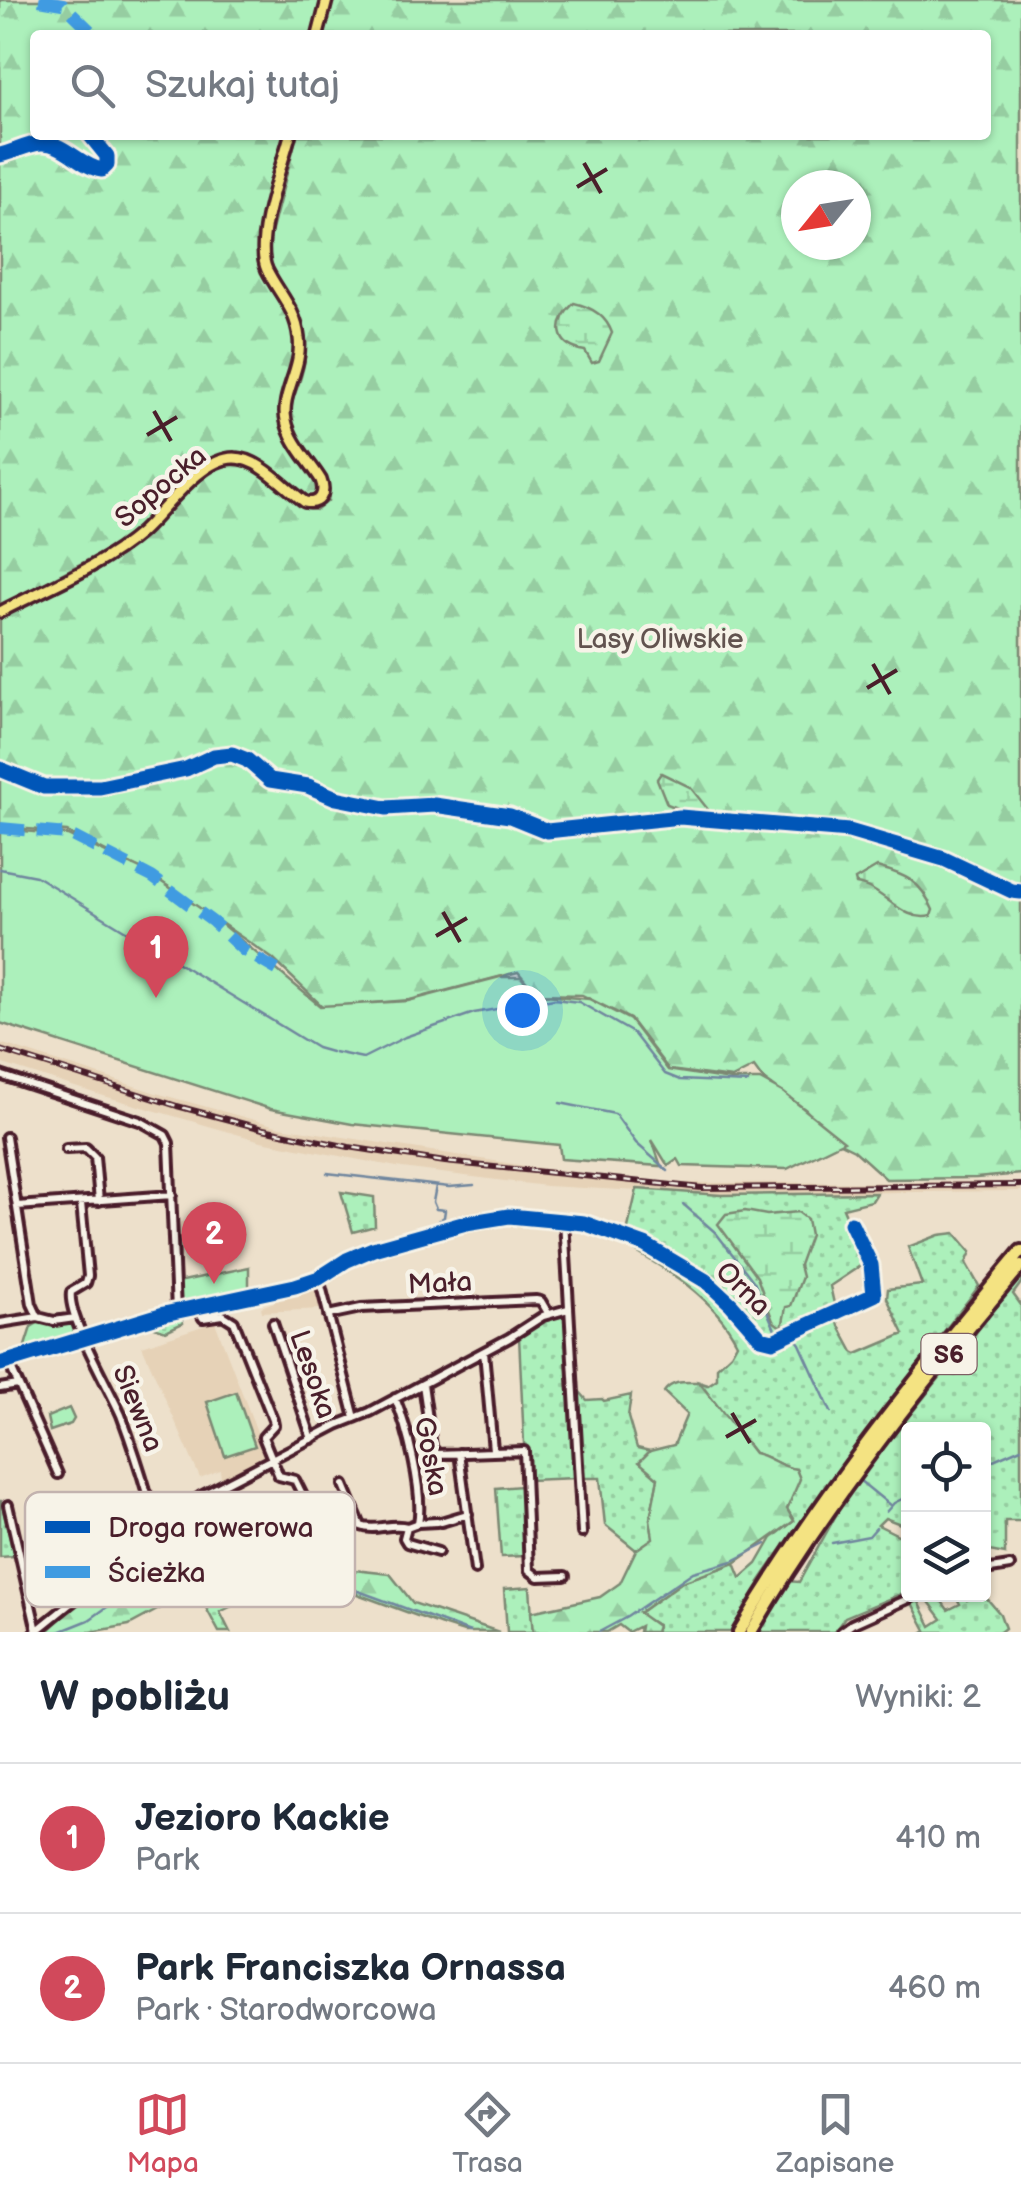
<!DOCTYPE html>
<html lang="pl">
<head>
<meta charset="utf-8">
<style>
  body { margin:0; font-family:"Balsamiq Sans",sans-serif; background:#f6f6f7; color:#1f2937 }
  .controls { position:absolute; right:30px; bottom:30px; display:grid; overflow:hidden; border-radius:10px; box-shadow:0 2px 8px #0004 }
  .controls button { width:90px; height:90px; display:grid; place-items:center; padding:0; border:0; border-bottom:2px solid #e0e1e3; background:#fff; color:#1f2937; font:50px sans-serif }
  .compass { position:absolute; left:781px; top:170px; width:90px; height:90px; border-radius:50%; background:#fff; box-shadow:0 2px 8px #0004; rotate:240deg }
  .you { position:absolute; left:522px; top:1010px; width:35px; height:35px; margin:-25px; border:8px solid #fff; border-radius:50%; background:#1a73e8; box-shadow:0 0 0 15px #1a73e833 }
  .badge { display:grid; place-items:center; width:65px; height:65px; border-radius:50%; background:#d1495b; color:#fff; font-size:32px; font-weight:700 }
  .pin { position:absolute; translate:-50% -82px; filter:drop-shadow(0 2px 5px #0008) }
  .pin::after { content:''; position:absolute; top:52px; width:35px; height:30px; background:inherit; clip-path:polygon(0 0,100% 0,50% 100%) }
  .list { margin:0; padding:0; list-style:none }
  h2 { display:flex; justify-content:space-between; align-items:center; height:130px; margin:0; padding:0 40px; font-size:42px }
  h2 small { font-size:32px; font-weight:400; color:#747a83 }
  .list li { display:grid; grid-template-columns:65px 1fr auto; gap:30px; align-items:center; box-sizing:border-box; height:150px; padding:0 40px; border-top:2px solid #e0e1e3 }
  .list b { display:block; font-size:38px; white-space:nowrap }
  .list p { margin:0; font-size:32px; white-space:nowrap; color:#747a83 }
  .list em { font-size:32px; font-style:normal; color:#747a83 }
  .icon { flex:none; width:55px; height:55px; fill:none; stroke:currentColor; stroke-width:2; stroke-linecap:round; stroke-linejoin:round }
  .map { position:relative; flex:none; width:1021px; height:1632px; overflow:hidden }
  .search { position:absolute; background:#fff; box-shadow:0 2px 8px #0004; left:30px; right:30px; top:30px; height:110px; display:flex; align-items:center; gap:25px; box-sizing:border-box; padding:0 35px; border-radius:10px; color:#747a83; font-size:38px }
  .sheet { height:430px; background:#fff }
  nav { display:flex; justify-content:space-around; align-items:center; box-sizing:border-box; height:140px; border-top:2px solid #e0e1e3; background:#fff; font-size:28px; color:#747a83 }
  nav a { display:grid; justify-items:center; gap:5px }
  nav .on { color:#d1495b }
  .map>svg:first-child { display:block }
  .built { fill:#e6d2b7 }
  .grass { fill:url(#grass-dots); stroke:#7b8873; stroke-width:2.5 }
  .forest { fill:url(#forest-firs); stroke:#7b8873; stroke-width:2.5; fill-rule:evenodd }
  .wetland { fill:url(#wetland-marsh); stroke:#7b8873; stroke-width:2.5 }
  .green { fill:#acf0bb; stroke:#7b8873; stroke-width:2.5 }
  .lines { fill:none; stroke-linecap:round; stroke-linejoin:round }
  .stream { stroke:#70869e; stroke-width:2.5 }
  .minor-casing { stroke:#4a1f2b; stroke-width:14 }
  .major-casing { stroke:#4a1f2b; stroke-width:16 }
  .highway-casing { stroke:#4a1f2b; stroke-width:18 }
  .minor { stroke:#f7f3e8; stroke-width:6 }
  .major { stroke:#f4e382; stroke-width:9 }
  .highway { stroke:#f4e382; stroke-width:10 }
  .rail-casing { stroke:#4a1f2b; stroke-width:6 }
  .rail { stroke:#f7f3e8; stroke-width:2.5; stroke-dasharray:8; stroke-linecap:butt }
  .quiet { stroke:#409be1; stroke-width:12; stroke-dasharray:25 12; stroke-linecap:butt }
  .cycleway-casing { stroke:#f7f3e8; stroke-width:21 }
  .cycleway { stroke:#0057b8; stroke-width:15 }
  .ticks { fill:none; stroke:#4a1f2b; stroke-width:4 }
  .labels { text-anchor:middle; stroke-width:9; stroke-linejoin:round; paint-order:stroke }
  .shield { fill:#f7f3e8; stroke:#7e5f64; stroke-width:2.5 }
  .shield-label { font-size:25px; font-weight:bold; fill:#4a1f2b }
  .street-label { font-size:28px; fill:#4a1f2b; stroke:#f7f3e8 }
  .park-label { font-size:28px; fill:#62534f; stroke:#f7f3e8 }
  .key { fill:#f7f3e8; stroke:#c3b3af; stroke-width:2.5 }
  .key-label { font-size:28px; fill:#4a1f2b }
</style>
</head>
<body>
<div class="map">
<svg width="1021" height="1632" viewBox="0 0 1021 1632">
  <defs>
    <pattern id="grass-dots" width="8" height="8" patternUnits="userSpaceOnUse" patternTransform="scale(2.5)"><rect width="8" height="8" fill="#acf0bb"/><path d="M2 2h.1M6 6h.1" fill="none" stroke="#96cda1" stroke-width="1.8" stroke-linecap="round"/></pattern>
    <pattern id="forest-firs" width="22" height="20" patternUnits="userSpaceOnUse" patternTransform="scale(2.5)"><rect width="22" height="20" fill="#acf0bb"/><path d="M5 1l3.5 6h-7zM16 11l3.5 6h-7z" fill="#96cda1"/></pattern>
    <pattern id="wetland-marsh" width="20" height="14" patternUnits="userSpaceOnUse" patternTransform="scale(2.5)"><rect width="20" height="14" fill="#acf0bb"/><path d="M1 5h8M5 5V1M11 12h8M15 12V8" fill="none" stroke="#96cda1"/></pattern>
  </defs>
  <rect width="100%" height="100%" fill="#ede0cb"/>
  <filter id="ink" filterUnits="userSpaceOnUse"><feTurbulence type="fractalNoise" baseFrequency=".01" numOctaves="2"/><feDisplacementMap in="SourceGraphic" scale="20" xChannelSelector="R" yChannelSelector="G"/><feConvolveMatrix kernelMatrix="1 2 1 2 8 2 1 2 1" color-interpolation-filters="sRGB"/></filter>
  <g filter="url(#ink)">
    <path class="built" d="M0,1043L156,1093L280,1127L545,1169L668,1183L1021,1182V1191L697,1194L546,1186L402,1168L261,1141L97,1094L0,1063Z
      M219,1221L223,1246L181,1249L180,1222Z
      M316,1286L321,1309L262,1312L261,1307Z
      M215,1322L267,1458L221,1478L220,1470L200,1478L142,1346Z"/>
    <path class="grass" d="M637,1189L721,1195L877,1193L872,1201L843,1208L866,1262L830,1286L839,1326L853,1352L857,1354L904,1334L887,1298L888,1289L922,1285L908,1247L939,1235L955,1233L971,1252L966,1263L979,1286L828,1482L759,1582L763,1583L733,1632H655L657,1625L638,1614L682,1582L735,1563L741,1578L757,1564L772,1538L794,1521L787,1509L799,1478L796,1469C779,1467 770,1456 754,1453L699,1382L708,1385L717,1379V1367L731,1354L737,1343C714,1297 667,1269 624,1245Z
      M341,1192L374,1197L375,1226L353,1232Z
      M1021,1276V1283L1013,1294L1021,1305V1521H1005V1554L984,1550V1430H908V1527L885,1518L878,1525L908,1540V1591L845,1617L834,1632H756L787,1581L799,1582L850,1490Z
      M177,1314L182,1316L183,1323L166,1331L145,1324Z
      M565,1314L575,1478L529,1480L528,1451L524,1444L519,1336L552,1315Z
      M580,1392L587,1400L602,1399L604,1401L631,1395L628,1417L637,1448L650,1451L640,1462L658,1478L650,1519L654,1538L636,1550L605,1525L600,1478H580L577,1401Z
      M521,1486L525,1556L501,1557L496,1488Z
      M0,1501H1L14,1556L0,1557Z
      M218,1575L232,1606L220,1612L230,1632H219L196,1589Z
      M530,1587L533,1632H507L504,1589Z
      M924,1595L938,1596L948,1610L960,1604L955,1595H964L967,1600L976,1595H984L1000,1614L1005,1628L1000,1632H923L926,1630L911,1601L917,1598L931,1626L942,1619Z"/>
    <path class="forest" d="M0,0H321L312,35H35V135H285C276,167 247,241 262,271C274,295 291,311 294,340C297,369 274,395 281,423C287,448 313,465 318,490L313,497L307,496C275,473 250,441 209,462L118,544L0,606Z
      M333,0H1021V1174L976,1178L886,1179L854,1150L828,1137L806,1110L762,1078L754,1067L732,1078L669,1070L630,1019L582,995L537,994L518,972L410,1000L323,1007L273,959L153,876L67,832L0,827V617C48,592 105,570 147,533C169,513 204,463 236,464C263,466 284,497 307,509L317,510L328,501C334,470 300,452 292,425C286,406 298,391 302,373C306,360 306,347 304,334C299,300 271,280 267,249L297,135H986V35H324ZM796,185H856V245H796Z
      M699,1382L754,1453C770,1456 779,1467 796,1469L800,1479L787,1509L794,1521L735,1563L682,1582L639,1613L657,1626L655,1632H639L640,1626L628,1632L619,1625L607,1632H533L531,1612L600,1597L620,1583L636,1550L653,1538L650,1519L658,1478L639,1462L650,1451L674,1445L687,1414L664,1392C672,1380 685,1382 699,1382Z
      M178,1520L193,1525L240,1522L279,1532L318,1553L327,1554L345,1569L390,1574L413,1603L499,1632H464L442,1625L256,1557L129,1625L91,1632H46L133,1551Z"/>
    <path class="wetland" d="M574,303C592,307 606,316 612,333L599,361L592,363L585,351C554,346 554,322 574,303Z
      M661,773L690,787L710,812L694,814L667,804L657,779Z
      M877,867C906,875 921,881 933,910L931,916C902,923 884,888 856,884L855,880Z
      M745,1211L767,1215L798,1212L807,1219L810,1235L799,1265L802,1277L791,1306L786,1307L782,1328L773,1321L757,1277L718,1224L726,1214Z"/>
    <path class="green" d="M0,829L68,835L147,872L213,917L320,1006L408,1001L500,977H521L534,994L589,999L630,1020L668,1070L731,1080H760L784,1093L844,1141L787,1169L682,1166L678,1159L668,1166L652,1140L661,1166L561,1159L559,1145L352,1124L271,1109L0,1023Z
      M249,1267V1293L180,1305L178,1282Z
      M41,1321L56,1324L74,1322L78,1333L24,1349L31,1327Z
      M236,1392L255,1446L225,1456L207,1402Z
      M69,1408L74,1419L71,1424L50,1431L47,1417Z"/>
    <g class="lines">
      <path class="stream" d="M0,869L36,876L317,1048L331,1052
        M334,1052L363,1058L405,1037L474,1013L554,999L579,1002L633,1033L665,1074L680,1080L748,1083
        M560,1103L615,1114L636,1143L668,1171
        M327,1173L449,1187L474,1185
        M683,1204L716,1233L754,1282L778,1336
        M426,1230L444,1217L445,1210L436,1209L433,1202L436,1186
        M782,1344L797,1340L800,1344L831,1412
        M984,1464L1021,1448
        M859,1480L891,1506
        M886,1512L894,1503L908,1496
        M832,1543L869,1536L876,1528
        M59,1632L89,1620L166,1565L222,1547L263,1556L470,1632
        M599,1632L627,1617L693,1572L733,1561L766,1544"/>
      <defs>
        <path id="minor" d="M0,1075L140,1121L165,1135L169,1143L176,1311
          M6,1137L32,1304L38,1317
          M66,1149L86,1148L95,1157L99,1201
          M81,1203L88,1276L86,1283L71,1292C67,1317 109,1387 121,1415C131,1442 140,1469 148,1497
          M17,1206L172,1195
          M564,1220L582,1533
          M319,1278L355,1418
          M197,1307L203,1318L223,1315L234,1322L273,1420L274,1425L263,1437L279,1476L295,1480L306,1502L325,1506L332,1528
          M328,1315L361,1308L536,1300L541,1301L548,1313
          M38,1317L54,1321L75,1318
          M0,1323L38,1317
          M273,1323L312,1439
          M484,1352L493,1450
          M8,1361L58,1474
          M0,1364L164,1314L295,1286L319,1278L347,1260L373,1249L466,1223L509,1216L584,1223L645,1245L706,1281L731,1304L761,1338L773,1341L874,1295L871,1265L851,1223
          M423,1384L432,1447L437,1454L524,1451L529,1570L538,1577L565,1576
          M0,1388L18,1385
          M395,1398C407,1427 424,1493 418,1523L407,1527L404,1538L407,1543L438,1552
          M459,1453L475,1570
          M344,1485L361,1526C376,1532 390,1522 407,1527
          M8,1505L37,1631
          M441,1522L468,1514
          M418,1523L437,1522
          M984,1570L1010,1566
          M35,1632L76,1599L136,1542L201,1496L337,1425L370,1412L509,1338L543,1316L568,1309
          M841,1632L852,1624L919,1594"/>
        <path id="major" d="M318,35L327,0
          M0,612C46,588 101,567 140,533C164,512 200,458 234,458C260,458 285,488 305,502C321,505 326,493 321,480C310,462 290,442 286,420C280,395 303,368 299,338C296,309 279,294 267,270C253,240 282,167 290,135"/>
        <path id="highway" d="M739,1632C820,1495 919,1373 1021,1251
          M751,1632C828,1501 923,1382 1021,1266"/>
      </defs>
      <use href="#minor" class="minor-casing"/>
      <use href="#major" class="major-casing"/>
      <use href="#highway" class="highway-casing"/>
      <use href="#minor" class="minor"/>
      <use href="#major" class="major"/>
      <use href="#highway" class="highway"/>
      <defs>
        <path id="rail" d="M0,1050L177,1106L263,1129L349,1147L445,1162L702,1188L1021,1185"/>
      </defs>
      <use href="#rail" class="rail-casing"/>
      <use href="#rail" class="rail"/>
      <path class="quiet" d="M39,0L63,4L95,35
        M0,828L68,834L152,877L213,922L244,951L277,970"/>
      <defs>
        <path id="cycleway" d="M0,155C13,152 28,144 41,143C65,142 80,167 102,170L107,165V156L90,135
          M0,769L44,787H100L186,769L214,756L232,754L247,760L270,780L308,786L336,798L386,808L434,805L510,816L547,831L680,817L849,831L944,859L1012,891L1021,892
          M0,1364L164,1314L295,1286L319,1278L347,1260L373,1249L466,1223L509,1216L584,1223L645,1245L706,1281L731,1304L761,1338L773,1341L874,1295L871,1265L851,1223"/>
      </defs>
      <use href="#cycleway" class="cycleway-casing"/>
      <use href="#cycleway" class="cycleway"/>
    </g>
  </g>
  <path class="ticks" d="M584,163L601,193M577,187L607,169M154,411L171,441M147,435L177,417M873,664L890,694M867,688L897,670M443,912L460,942M436,936L467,918M732,1413L750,1443M726,1437L756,1420"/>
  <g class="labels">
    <rect class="shield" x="921.5" y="1334" width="55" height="40" rx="8"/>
    <g class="shield-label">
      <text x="949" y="1363">S6</text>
    </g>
    <g class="street-label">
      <text transform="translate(160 486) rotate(-40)" y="10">Sopocka</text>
      <text transform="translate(440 1282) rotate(-3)" y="10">Mała</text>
      <text transform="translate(744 1288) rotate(44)" y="10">Orna</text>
      <text transform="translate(314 1374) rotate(71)" y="10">Lesoka</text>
      <text transform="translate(139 1408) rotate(68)" y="10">Siewna</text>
      <text transform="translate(432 1456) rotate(79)" y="10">Goska</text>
    </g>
    <g class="park-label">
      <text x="660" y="648">Lasy Oliwskie</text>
    </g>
  </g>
  <rect x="25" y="1492" width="330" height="115" rx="15" class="key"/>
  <rect x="45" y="1521" width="45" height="12" fill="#0057b8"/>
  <rect x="45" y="1566" width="45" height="12" fill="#409be1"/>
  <g class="key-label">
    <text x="108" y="1537">Droga rowerowa</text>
    <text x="108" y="1582">Ścieżka</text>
  </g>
</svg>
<div class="controls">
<button><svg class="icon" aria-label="locate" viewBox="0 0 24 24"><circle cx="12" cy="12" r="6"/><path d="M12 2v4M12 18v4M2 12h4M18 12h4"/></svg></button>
<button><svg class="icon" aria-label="layers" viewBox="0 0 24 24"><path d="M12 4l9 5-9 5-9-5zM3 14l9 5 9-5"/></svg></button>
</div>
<svg class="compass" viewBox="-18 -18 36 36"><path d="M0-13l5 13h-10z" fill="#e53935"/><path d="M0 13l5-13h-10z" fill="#747a83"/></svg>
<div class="you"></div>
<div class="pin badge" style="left:156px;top:998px">1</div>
<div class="pin badge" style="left:214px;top:1284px">2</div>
<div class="search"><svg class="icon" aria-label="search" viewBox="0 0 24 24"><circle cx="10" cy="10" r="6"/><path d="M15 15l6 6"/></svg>Szukaj tutaj</div>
</div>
<section class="sheet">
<h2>W pobliżu<small>Wyniki: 2</small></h2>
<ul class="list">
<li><span class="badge">1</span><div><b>Jezioro Kackie</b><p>Park</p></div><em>410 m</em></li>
<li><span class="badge">2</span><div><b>Park Franciszka Ornassa</b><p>Park · Starodworcowa</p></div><em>460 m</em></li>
</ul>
</section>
<nav>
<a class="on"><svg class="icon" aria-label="map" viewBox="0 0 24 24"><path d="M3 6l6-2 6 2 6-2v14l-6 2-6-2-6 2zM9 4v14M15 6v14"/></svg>Mapa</a>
<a><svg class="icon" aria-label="directions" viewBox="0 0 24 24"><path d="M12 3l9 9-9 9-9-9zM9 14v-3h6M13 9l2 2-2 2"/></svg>Trasa</a>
<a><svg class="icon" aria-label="saved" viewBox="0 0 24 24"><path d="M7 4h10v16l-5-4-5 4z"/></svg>Zapisane</a>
</nav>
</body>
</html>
